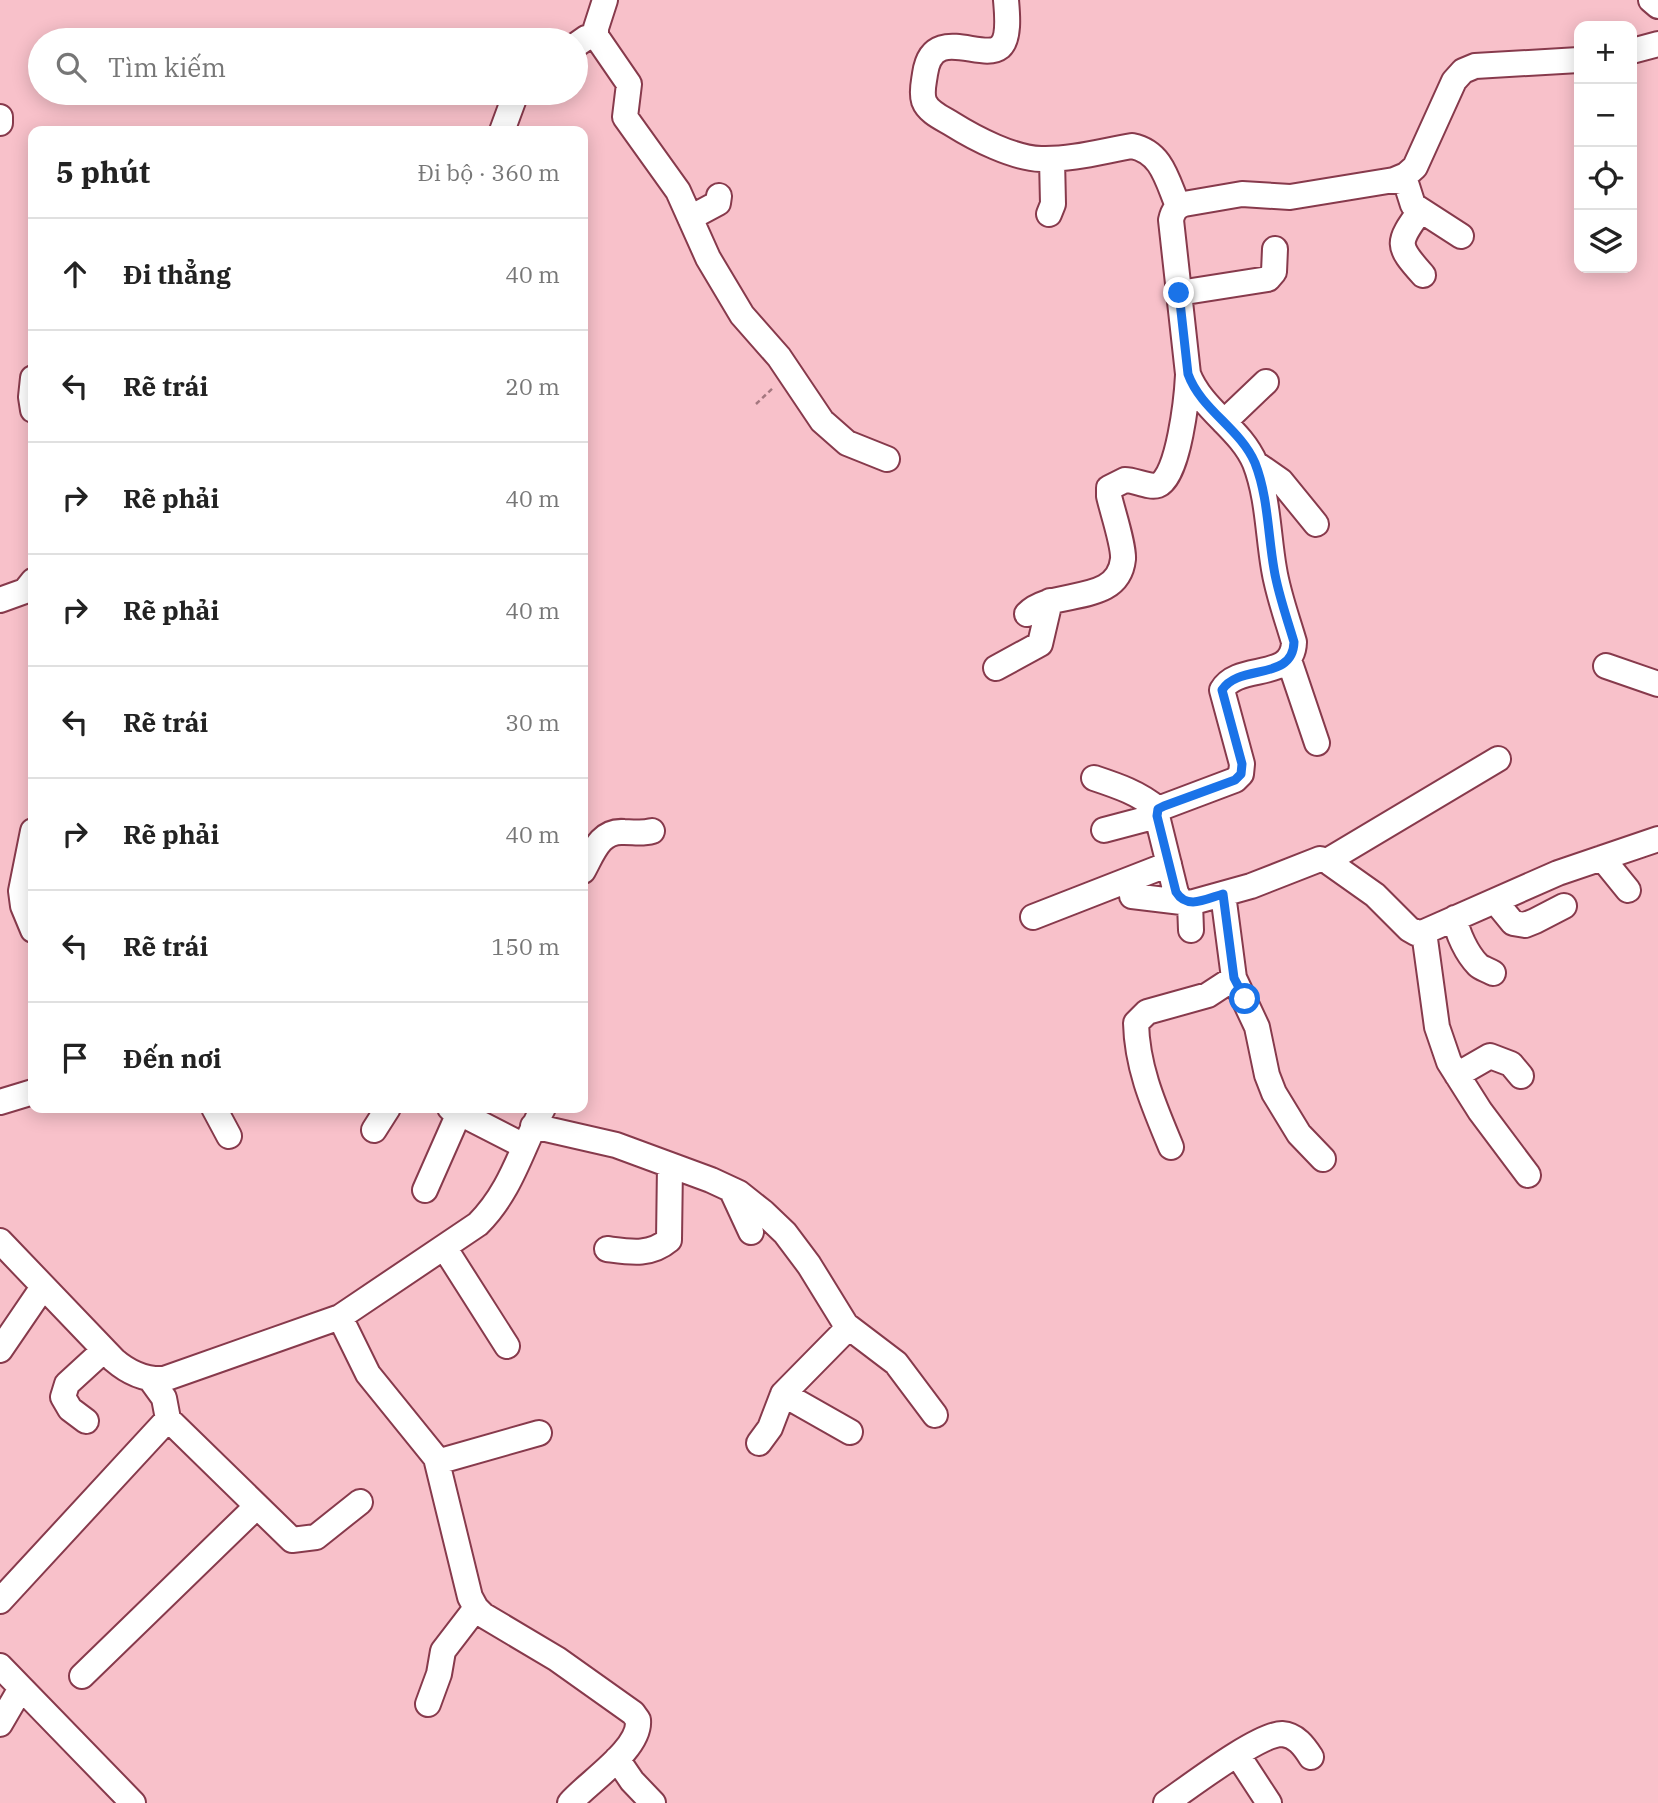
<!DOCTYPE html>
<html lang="vi">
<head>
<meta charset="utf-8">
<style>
  body { margin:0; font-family:"IBM Plex Serif",serif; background:#f6f6f6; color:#222 }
  .controls { position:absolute; right:21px; top:21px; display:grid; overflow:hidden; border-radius:14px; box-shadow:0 4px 18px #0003 }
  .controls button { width:63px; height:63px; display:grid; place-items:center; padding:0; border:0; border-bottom:2px solid #e0e0e0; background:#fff; color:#222; font:35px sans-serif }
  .stop { position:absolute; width:21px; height:21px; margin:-16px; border:5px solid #1a73e8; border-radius:50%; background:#fff }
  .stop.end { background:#1a73e8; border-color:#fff; box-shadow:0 2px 7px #0008 }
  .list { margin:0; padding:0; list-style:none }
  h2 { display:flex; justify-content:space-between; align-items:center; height:91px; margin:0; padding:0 28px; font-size:30px }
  h2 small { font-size:23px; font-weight:400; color:#767676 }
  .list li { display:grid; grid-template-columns:46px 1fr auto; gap:21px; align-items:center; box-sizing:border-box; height:112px; padding:0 28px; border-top:2px solid #e0e0e0 }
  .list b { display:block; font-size:26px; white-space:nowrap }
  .list em { font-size:23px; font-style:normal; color:#767676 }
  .icon { flex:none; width:38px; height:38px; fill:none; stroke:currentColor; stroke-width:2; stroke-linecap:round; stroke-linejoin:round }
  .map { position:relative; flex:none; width:1658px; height:1803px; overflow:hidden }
  .search { position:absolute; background:#fff; box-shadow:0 4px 18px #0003; left:28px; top:28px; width:560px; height:77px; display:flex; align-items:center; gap:18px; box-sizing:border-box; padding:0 24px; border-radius:38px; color:#767676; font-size:26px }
  .panel { position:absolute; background:#fff; box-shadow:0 4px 18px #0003; left:28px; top:126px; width:560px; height:987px; border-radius:14px }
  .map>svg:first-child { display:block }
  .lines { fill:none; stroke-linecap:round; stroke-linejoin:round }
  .minor-casing { stroke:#873a4c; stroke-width:28 }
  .path { stroke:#a4777f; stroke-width:2.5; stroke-dasharray:5 3.5; stroke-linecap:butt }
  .minor { stroke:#fff; stroke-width:24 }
  .route { stroke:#1a73e8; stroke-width:9 }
</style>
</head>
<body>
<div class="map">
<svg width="1658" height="1803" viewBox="0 0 1658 1803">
  <rect width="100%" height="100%" fill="#f8c1ca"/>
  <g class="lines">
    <defs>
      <path id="minor" d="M605,0L596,28V36L629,84L625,117L678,191L708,258L742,315L779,357L822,421L847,443L887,459
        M1006,0C1007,12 1010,38 1000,47C982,62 932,23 925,74C924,82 921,92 924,101C928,112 942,118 952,124C976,139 1013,158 1041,159C1071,160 1103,151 1132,146C1162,152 1167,180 1178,206
        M1651,0L1658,6
        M576,45L586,38L596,36
        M1632,51L1658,44
        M0,117V123
        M502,131L516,93
        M1394,180L1406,183L1413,205L1461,236
        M1420,211C1397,243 1396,245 1423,275
        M1049,214L1053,204L1052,159
        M690,218L718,203L719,196
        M1179,293L1268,279L1274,272L1275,249
        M33,378L31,397L33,410
        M1224,422L1266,382
        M1255,463L1281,481L1316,524
        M0,600L25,591L33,581
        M1027,614C1052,588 1118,607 1123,559C1124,545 1112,510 1109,496V488L1125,480C1135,480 1149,488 1158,485C1179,477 1187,395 1188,375
        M1289,660L1317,743
        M1606,666L1658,684
        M996,668L1040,644L1050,601
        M1094,778C1118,786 1139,793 1158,809
        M1104,830L1157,816
        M33,831L21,891L23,906L33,930
        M1602,858L1628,890
        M1327,861L1498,759
        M583,871C593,853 600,830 624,832C635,832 642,834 652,831
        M1223,894L1234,978L1257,1027L1267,1075L1274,1093L1299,1134L1323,1159
        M1132,896L1190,903L1251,886L1320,859L1327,861L1375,895L1409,929L1416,933L1424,932L1558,873L1658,839
        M1181,901L1176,893L1157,816L1158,809L1235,780L1241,774L1242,764L1222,690C1238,662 1293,682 1294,642C1287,618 1278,594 1274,569C1268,535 1268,496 1255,463C1240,428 1202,410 1188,374L1171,220C1173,211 1176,207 1184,204L1242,194L1290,197L1394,180L1406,175L1415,167L1454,81L1463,71L1475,66L1579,60
        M1495,901L1513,923L1525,925L1535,921L1564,906
        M1190,903L1191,930
        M1033,917L1169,864
        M1455,918C1457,933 1467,954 1478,965C1481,968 1488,970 1493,973
        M1424,932L1437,1027L1449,1062L1480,1111L1528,1175
        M1457,1075L1490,1056L1511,1064L1521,1076
        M0,1102L33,1092
        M214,1108L229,1136
        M450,1108L524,1146
        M533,1126L616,1145L711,1180L739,1193L763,1212L785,1233L809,1265L846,1325L845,1331L783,1394L770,1428L759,1443
        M374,1130L388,1108
        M1171,1147C1154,1106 1137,1068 1136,1023L1147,1012L1208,995L1234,978
        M425,1190L459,1113
        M732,1191L751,1232
        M0,1241L114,1360C129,1373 145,1380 164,1379L340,1317L478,1224C512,1190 521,1149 543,1108
        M444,1247L507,1346
        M607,1249C630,1252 650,1256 669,1240L670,1165
        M340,1317L368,1374L436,1458L470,1597L476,1608L483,1615L557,1659L633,1713L638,1720C641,1749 588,1782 570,1803
        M846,1325L896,1363L935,1415
        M0,1350L43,1287
        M151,1380L164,1398L168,1419L292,1540L316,1537L360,1502
        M783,1394L850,1432
        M86,1421L70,1409L63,1397L67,1384L103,1351
        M437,1462L539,1433
        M0,1601L168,1419
        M0,1666L133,1803
        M82,1676L256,1507
        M428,1704L439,1674L443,1651L476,1608
        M0,1724L21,1688
        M1237,1754L1269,1803
        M617,1759L632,1781L653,1803
        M1166,1803C1188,1788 1258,1734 1282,1734C1296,1735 1304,1746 1311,1757"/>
    </defs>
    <use href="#minor" class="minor-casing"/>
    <path class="path" d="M756,404L774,387"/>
    <use href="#minor" class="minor"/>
  </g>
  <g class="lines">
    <path class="route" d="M1179,293L1188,374C1201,410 1240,428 1255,463C1268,496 1268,535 1274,569C1278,594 1287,618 1294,642C1293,682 1239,663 1222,690L1242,764L1241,774L1235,780L1164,806L1158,809L1157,816L1176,892C1187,910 1206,899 1223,894L1234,978L1245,999"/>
  </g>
</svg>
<div class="controls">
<button>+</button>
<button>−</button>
<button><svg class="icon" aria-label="locate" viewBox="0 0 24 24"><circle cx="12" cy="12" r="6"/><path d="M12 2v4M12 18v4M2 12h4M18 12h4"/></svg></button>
<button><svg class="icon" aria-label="layers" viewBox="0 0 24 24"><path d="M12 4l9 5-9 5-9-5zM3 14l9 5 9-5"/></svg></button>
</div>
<div class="stop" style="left:1245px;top:999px"></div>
<div class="stop end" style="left:1179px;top:293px"></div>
<div class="search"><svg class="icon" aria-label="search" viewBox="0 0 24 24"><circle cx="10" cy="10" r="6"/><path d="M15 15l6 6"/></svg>Tìm kiếm</div>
<section class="panel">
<h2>5 phút<small>Đi bộ · 360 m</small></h2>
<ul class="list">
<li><svg class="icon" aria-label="ahead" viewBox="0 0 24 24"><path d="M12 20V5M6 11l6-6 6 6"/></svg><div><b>Đi thẳng</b></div><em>40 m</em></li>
<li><svg class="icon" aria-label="left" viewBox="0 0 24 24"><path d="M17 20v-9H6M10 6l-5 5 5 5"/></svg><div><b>Rẽ trái</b></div><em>20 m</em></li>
<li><svg class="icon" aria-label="right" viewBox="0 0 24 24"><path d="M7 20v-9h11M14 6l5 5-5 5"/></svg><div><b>Rẽ phải</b></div><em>40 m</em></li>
<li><svg class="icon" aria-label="right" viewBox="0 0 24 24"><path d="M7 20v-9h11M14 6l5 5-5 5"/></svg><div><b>Rẽ phải</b></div><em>40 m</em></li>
<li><svg class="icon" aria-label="left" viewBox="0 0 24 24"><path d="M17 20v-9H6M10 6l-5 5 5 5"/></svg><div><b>Rẽ trái</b></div><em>30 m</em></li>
<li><svg class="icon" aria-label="right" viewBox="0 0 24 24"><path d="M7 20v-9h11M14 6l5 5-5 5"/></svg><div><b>Rẽ phải</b></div><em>40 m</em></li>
<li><svg class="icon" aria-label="left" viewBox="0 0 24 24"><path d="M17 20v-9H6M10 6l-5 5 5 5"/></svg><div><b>Rẽ trái</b></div><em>150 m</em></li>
<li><svg class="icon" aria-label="arrive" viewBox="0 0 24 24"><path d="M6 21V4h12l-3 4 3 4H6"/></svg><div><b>Đến nơi</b></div></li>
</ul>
</section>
</div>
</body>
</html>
